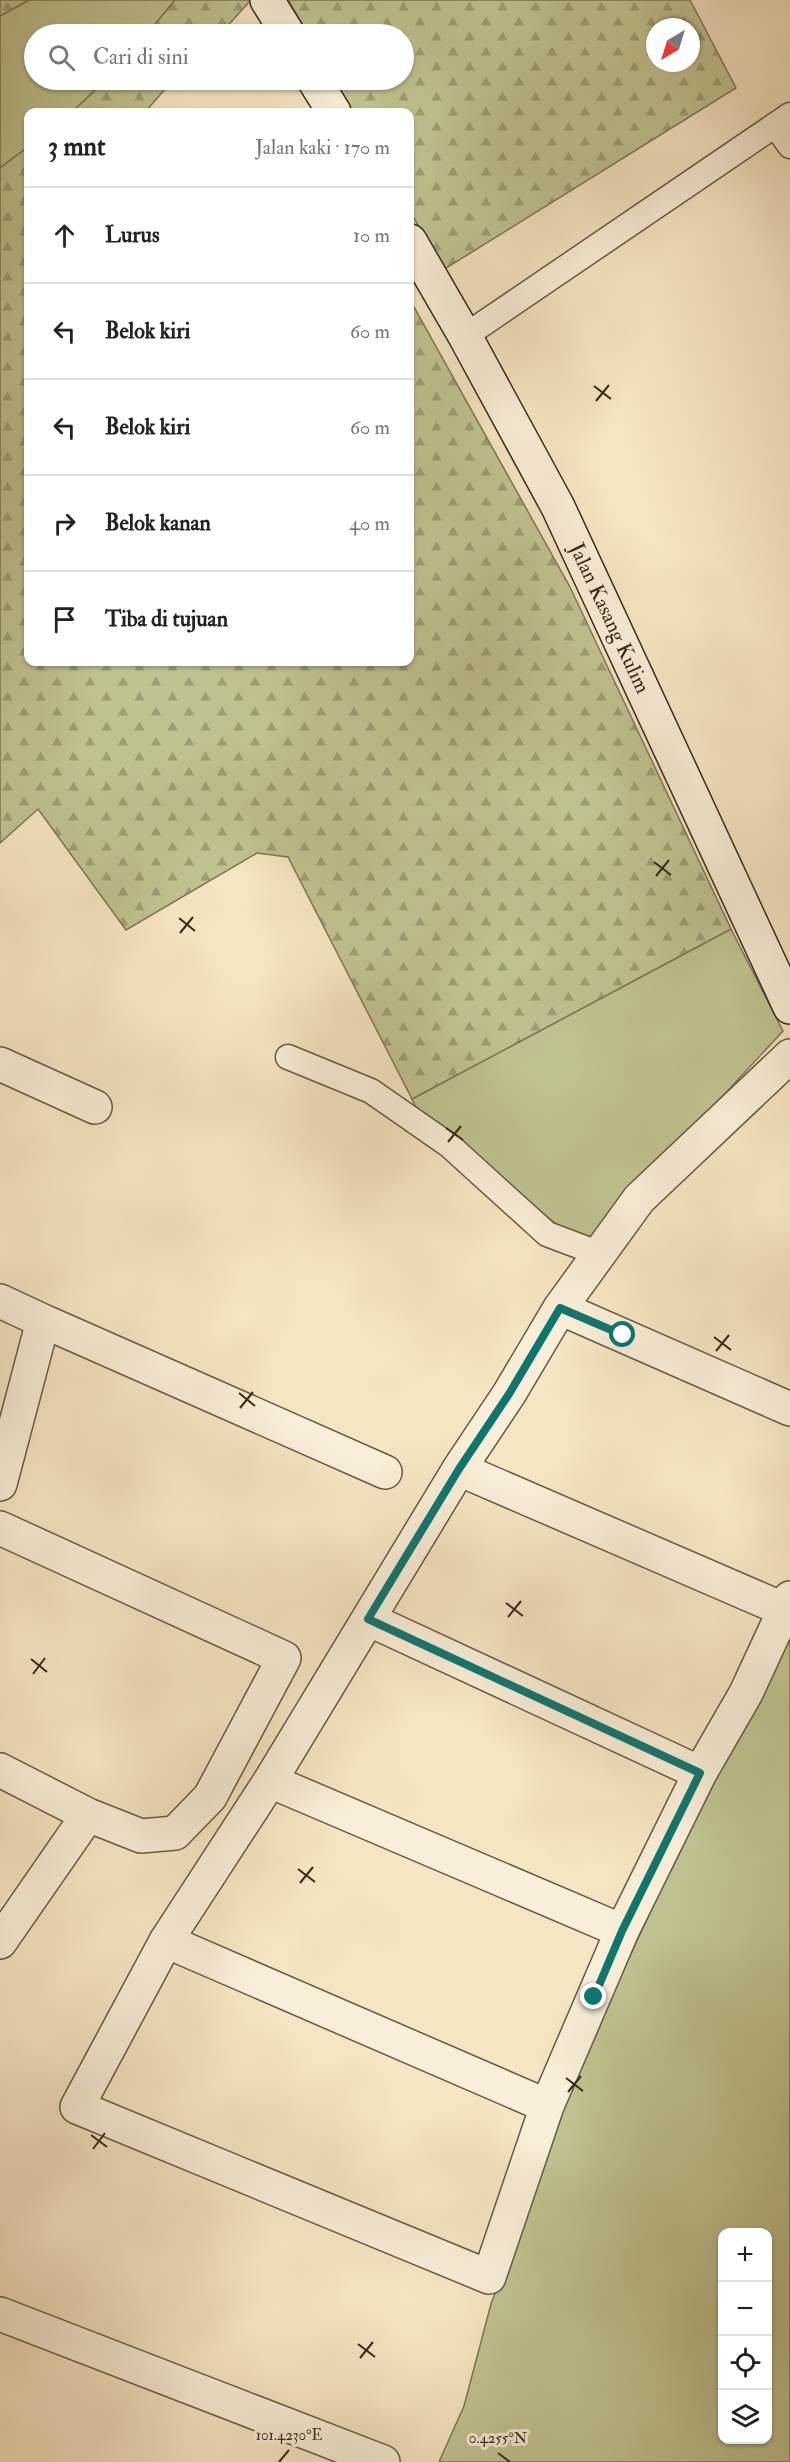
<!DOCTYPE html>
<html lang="id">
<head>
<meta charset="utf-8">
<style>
  body { margin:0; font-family:"IM FELL Double Pica",serif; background:#f2f2f2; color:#222 }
  .controls { position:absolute; right:18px; bottom:18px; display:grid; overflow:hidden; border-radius:12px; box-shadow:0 2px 4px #0004 }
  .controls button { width:54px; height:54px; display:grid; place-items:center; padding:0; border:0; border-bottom:2px solid #e0e0e0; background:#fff; color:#222; font:30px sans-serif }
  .compass { position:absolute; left:646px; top:18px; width:54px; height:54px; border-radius:50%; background:#fff; box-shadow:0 2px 4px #0004; rotate:218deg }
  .stop { position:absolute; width:18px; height:18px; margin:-14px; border:4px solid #0f766e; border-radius:50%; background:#fff }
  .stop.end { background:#0f766e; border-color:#fff; box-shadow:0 2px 6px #0008 }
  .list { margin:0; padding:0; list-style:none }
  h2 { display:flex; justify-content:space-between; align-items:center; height:78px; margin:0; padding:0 24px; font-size:26px }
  h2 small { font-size:20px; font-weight:400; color:#767676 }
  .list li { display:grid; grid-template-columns:39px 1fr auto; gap:18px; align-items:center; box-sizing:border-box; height:96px; padding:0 24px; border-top:2px solid #e0e0e0 }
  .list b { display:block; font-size:22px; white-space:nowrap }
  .list em { font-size:20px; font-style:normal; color:#767676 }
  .icon { flex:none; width:33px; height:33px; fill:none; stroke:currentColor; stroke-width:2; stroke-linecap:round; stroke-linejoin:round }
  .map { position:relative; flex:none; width:790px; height:2462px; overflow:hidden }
  .search { position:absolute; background:#fff; box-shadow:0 2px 4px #0004; left:24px; top:24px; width:390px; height:66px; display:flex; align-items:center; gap:15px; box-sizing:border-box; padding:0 21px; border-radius:33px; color:#767676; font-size:22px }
  .panel { position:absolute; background:#fff; box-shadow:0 2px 4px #0004; left:24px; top:108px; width:390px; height:558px; border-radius:12px }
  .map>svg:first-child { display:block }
  .grass { fill:#c0c390; stroke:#7c7656; stroke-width:1.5; fill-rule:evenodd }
  .forest { fill:url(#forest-firs); stroke:#7c7656; stroke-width:1.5; fill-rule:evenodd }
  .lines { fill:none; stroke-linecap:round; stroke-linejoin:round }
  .lane-casing { stroke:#675845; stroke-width:27 }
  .street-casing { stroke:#675845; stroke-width:36 }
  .secondary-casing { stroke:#37291b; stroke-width:36 }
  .lane { stroke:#f9eed7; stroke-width:24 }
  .street { stroke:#f9eed7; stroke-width:33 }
  .secondary { stroke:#f9eed7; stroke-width:33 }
  .route { stroke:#0f766e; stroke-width:8 }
  .ticks { fill:none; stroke:#37291b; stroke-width:2 }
  .labels { text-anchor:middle; stroke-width:6; stroke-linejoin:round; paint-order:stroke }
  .street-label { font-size:21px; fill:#37291b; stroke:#f9eed7 }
  .ticks-label { font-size:15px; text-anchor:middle; fill:#37291b; stroke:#f9eed7; stroke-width:6; stroke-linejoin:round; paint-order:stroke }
</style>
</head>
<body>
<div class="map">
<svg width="790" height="2462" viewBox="0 0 790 2462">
  <defs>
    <pattern id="forest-firs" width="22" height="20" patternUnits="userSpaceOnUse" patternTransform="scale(1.5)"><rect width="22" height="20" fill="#c0c390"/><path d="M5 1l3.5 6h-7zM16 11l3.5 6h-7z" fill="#9d9e75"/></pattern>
  </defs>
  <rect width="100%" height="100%" fill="#f6e5c2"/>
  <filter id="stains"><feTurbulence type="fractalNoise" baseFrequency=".00333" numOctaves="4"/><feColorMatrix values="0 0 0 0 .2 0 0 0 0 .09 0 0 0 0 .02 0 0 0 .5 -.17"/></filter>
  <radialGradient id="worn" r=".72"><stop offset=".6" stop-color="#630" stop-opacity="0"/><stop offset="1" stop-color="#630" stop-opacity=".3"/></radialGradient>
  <path class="grass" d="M29,0H175L147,34H34V80H106L72,112H28V147L0,168V16Z
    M731,929L783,1031L594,1235L584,1239L561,1228L418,1112L412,1099Z
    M790,1620V2462H439L464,2406L491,2304L583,2057L712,1779ZM722,2232H768V2440H722Z"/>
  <path class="forest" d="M0,0H29L0,16Z
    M175,0H251L220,34H147Z
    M288,0H690L736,88L443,270L410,211V112H353L334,80H404V34H308ZM655,27H691V63H655Z
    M106,80H173L145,112H72Z
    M28,147V662H410V300L570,587L731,929L412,1099L288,857L257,853L126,930L38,809L0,843V168Z"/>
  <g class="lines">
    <defs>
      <path id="lane" d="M775,125L790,146
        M465,336L790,115
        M288,1057L371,1091L450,1146L547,1234L600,1254"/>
      <path id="street" d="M790,1056L639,1199L560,1308L509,1394L459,1469L270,1781L166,1941L77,2107L489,2277L547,2106L622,1931L700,1773L746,1693L790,1598
        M0,1064L95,1107
        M0,1301L43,1321L0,1484
        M560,1308L790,1409
        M43,1321L385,1472
        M459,1469L785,1610
        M0,1528L284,1658L210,1797L175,1833L141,1836L88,1815L0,1770
        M368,1619L700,1773
        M270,1781L622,1931
        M166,1941L547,2106
        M0,1942L88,1815
        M0,2314L383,2462"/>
      <path id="secondary" d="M267,0L288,34
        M314,80L334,112
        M410,241L465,336L558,507L790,1007"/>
    </defs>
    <use href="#lane" class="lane-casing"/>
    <use href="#street" class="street-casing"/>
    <use href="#secondary" class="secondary-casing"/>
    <use href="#lane" class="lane"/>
    <use href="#street" class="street"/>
    <use href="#secondary" class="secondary"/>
  </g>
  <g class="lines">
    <path class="route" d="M594,1997L622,1931L700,1773L368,1619L459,1469L509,1394L560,1308L623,1335"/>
  </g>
  <path class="ticks" d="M594,386L611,399M596,401L609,385M654,862L671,875M656,876L669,860M179,918L195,931M180,933L193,917M446,1128L463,1140M448,1142L461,1126M714,1337L731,1350M716,1351L729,1335M239,1393L255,1406M240,1408L253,1392M506,1603L523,1616M508,1617L521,1601M31,1659L47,1672M33,1674L45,1658M298,1869L315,1882M300,1883L313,1867M566,2078L583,2091M568,2092L581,2076M91,2135L107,2147M93,2149L105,2133M358,2344L375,2357M360,2358L373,2342M498,2453L510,2462M279,2462L289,2450"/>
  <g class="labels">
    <g class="street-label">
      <text transform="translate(610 618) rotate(65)" y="7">Jalan Kasang Kulim</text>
    </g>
  </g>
  <g class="ticks-label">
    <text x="289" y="2440">101.4230°E</text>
    <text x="498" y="2443">0.4255°N</text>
  </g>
  <rect width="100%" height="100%" filter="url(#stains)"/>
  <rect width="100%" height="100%" fill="url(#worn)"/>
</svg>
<div class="controls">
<button>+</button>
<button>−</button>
<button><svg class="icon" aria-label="locate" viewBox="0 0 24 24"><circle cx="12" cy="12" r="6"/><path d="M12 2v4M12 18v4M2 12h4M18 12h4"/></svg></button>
<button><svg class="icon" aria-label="layers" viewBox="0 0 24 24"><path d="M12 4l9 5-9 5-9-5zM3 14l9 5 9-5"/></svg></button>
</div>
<svg class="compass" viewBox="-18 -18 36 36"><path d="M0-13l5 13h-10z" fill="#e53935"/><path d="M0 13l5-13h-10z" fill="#767676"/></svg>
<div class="stop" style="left:623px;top:1335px"></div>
<div class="stop end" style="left:594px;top:1997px"></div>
<div class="search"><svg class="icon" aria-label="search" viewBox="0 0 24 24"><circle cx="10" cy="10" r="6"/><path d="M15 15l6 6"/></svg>Cari di sini</div>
<section class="panel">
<h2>3 mnt<small>Jalan kaki · 170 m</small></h2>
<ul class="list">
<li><svg class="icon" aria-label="ahead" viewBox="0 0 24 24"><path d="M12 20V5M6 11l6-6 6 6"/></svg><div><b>Lurus</b></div><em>10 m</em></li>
<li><svg class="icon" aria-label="left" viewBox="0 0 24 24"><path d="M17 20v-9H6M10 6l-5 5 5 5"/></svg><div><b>Belok kiri</b></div><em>60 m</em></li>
<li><svg class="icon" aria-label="left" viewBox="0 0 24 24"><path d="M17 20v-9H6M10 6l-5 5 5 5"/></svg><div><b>Belok kiri</b></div><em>60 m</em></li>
<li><svg class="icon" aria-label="right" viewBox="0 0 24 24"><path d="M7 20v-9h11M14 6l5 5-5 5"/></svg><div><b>Belok kanan</b></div><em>40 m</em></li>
<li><svg class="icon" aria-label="arrive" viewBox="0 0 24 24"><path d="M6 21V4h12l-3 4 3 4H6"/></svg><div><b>Tiba di tujuan</b></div></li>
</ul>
</section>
</div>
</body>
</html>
